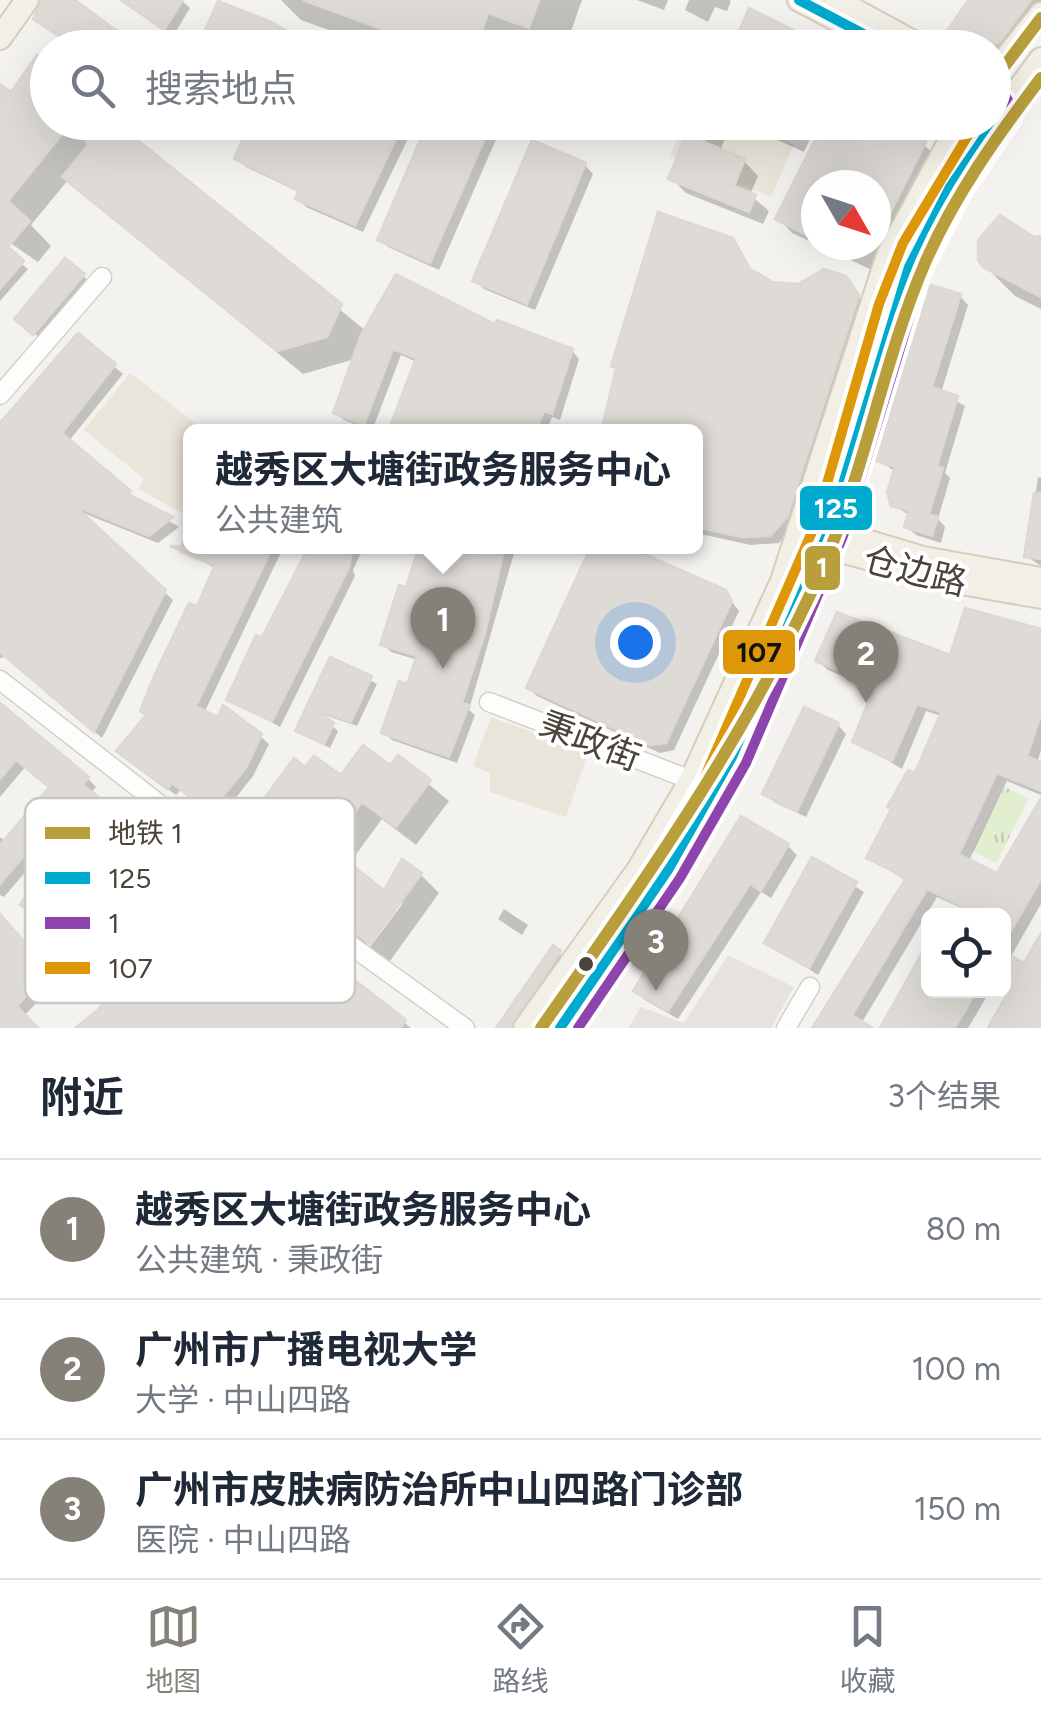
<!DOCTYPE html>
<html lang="zh">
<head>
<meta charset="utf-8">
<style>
  body { margin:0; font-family:Figtree,"Noto Sans SC",sans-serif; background:#f6f6f7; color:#1f2937 }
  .controls { position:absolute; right:30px; bottom:30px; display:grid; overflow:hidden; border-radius:15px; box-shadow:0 10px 40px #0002 }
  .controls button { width:90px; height:90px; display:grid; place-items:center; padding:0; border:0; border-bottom:2px solid #e0e1e3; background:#fff; color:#1f2937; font:50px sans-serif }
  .compass { position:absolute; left:801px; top:170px; width:90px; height:90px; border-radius:50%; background:#fff; box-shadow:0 10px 40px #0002; rotate:129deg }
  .you { position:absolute; left:635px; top:642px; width:35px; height:35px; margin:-25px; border:8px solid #fff; border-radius:50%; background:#1a73e8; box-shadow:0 0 0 15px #1a73e833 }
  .badge { display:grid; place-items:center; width:65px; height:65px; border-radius:50%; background:#868178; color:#fff; font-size:32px; font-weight:700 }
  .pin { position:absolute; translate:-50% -82px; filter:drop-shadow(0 2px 5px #0008) }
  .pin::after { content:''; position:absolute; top:52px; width:35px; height:30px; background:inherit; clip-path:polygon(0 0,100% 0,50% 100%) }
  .popup { position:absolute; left:183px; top:424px; width:520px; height:130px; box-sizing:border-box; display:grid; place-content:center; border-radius:15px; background:#fff; filter:drop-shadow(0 2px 8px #0005); font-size:32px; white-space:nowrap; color:#747a83 }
  .popup b { font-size:38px; color:#1f2937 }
  .popup::after { content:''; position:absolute; left:50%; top:100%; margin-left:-20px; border:20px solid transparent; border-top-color:#fff }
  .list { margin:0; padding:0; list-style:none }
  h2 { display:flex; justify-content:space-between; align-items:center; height:130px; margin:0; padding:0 40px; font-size:42px }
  h2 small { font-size:32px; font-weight:400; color:#747a83 }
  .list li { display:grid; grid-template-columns:65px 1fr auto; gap:30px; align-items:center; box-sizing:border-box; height:140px; padding:0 40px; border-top:2px solid #e0e1e3 }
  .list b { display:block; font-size:38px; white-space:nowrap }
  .list p { margin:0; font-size:32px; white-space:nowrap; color:#747a83 }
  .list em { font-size:32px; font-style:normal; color:#747a83 }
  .icon { flex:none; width:55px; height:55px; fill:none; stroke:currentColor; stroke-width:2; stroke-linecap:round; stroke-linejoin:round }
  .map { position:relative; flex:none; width:1041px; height:1028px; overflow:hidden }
  .search { position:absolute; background:#fff; box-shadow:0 10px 40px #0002; left:30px; right:30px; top:30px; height:110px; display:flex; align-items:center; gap:25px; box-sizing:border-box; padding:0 35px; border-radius:55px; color:#747a83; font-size:38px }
  .sheet { height:550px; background:#fff }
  nav { display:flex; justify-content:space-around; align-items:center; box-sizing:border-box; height:140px; border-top:2px solid #e0e1e3; background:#fff; font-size:28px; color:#747a83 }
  nav a { display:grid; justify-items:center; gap:5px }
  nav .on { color:#868178 }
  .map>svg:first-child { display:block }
  .education { fill:#eae5da }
  .park { fill:url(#park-tufts) }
  .parking { fill:#e6e3df }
  .shadow { fill:#0003 }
  .building { fill:#dedbd6; stroke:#dcd9d4; stroke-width:2.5 }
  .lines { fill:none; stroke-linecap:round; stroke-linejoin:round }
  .minor-casing { stroke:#d2d0cb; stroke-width:21 }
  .major-casing { stroke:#d6cebb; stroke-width:26 }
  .minor { stroke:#fdfdfc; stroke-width:18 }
  .major { stroke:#f2efe6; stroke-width:22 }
  .bus-1-casing { stroke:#fff; stroke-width:18 }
  .bus-2-casing { stroke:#fff; stroke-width:18 }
  .bus-3-casing { stroke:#fff; stroke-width:18 }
  .bus-1 { stroke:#00a9ce; stroke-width:10 }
  .bus-2 { stroke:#8e44ad; stroke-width:10 }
  .bus-3 { stroke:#dd9709; stroke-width:10 }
  .metro-1-casing { stroke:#fff; stroke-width:20 }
  .metro-1 { stroke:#b89f3c; stroke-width:12 }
  .bus-dot { fill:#4b4439; stroke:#fff; stroke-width:4 }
  .labels { text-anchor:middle; stroke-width:8; stroke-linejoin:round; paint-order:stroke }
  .street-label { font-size:35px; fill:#4b4439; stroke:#fff }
  .key { fill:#fff; stroke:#c9c7c4; stroke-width:2.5 }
  .key-label { font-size:28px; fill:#4b4439 }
  .line-badge { stroke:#fff; stroke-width:4 }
  .badge-label { font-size:28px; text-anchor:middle; font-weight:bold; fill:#fff }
  .pale-badge-label { font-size:28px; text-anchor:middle; font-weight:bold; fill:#111 }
</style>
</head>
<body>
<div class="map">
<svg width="1041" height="1028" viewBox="0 0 1041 1028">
  <defs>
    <pattern id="park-tufts" width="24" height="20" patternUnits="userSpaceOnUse" patternTransform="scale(2.5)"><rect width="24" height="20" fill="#e1eecf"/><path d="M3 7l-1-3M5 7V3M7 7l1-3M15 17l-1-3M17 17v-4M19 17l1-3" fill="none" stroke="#c3cdb2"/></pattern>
  </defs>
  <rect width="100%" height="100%" fill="#f4f2ee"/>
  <path class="education" d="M685,123H745L794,144L771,197L670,156Z
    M130,373L206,431L190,432V546L209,547L203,563L178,553L189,517L138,489L144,479L84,430Z
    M491,717L588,753L566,817L490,792V773L473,766Z"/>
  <path class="park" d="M1005,787L1029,799L996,863L972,851Z"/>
  <path class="parking" d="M728,955L794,987L771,1028H628L641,1007L684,1023Z"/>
  <path class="shadow" d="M122,0H181L190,8L173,36Z
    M281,0H582L565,48L520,43L518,48H379L301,20Z
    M637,0H668L664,10Z
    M689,0H729L731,1L727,11L715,7L708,22L685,10Z
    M971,0H1041V10L994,57V48H966L949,32Z
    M0,87L48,122H128L141,135L137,143L366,331L496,327L572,351L579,359L560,420L552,417L546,432H391L417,362L401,355L372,431L344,420L336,412L355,359L303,374L68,180L31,225L51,246L38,262L0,236Z
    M191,122H236L228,140Z
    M253,122H416L363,232L306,207L298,199L301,193L246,167L237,158Z
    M694,122H732L720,151L744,161L758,176L750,195L769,211L763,224L686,193L671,178Z
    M737,122H818L804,152Z
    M827,122H912L920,141L938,158L880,274L819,245H876V185H816V244L792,233L778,218Z
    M490,126L498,135L439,270L388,247L380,239Z
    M585,165L593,174L535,310L484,289L475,280Z
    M1041,238V309L1015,296L985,266L978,251L980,241Z
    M732,240L755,275L772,285L799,287L845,278L866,306L795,525L779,543L751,545L696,533V432Z
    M0,247L28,269L0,301Z
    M83,276L89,281L41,339L23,324Z
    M960,296L968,305L941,393L965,406L945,473L950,478L938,519L945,527L941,543L916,535L907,527L910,516L894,505L896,472L879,461Z
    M78,337L123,374L68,442L136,501L179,527L158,543L76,510L173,600L102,738L7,656L0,658V427Z
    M277,424L293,432H273Z
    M235,425L251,432H233Z
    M1038,477L1041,478V566L1026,556Z
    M190,538V546H284L204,713L260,736L269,744L253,776L215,824L196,810L192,798L181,789L176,795L127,759L217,569L185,552Z
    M317,546H364L353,570L355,576L280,727L229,699Z
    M516,546L469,710L475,715L457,763L392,740L384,732L418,660L391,652L383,644L421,551L408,546Z
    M724,592L739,611L674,750L660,753L537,696L529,688Z
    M1041,633V750L1037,763L1041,764V795L1007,781L969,861L998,876L1041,802V904L1010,958L1025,966L1041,938V1028H991L1014,988L1004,983V916H957L961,908L937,897L861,1024L869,1028H815L907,881L869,858L916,777L941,716L926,711L902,769L855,741L876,690L828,670L818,661L952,658Z
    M331,660L377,684L357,726L316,712L338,731L330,748L298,731Z
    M0,707L88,779L96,787L90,794L144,837L115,875L128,883L157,844L201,879L163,930L186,942L221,891L310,953L287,988L302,998L329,963L411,1028H339L334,1023L331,1028H81L131,971L24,905L68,822L4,897L0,895V837L6,842L52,788L26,766L0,797Z
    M838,725L846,734L806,817L774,802L765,794Z
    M398,759L449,801L416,845L382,819L343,872L385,894L420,874L439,893L390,961L370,947L403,903H397L366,944L232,833L306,770L341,779L391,769Z
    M788,846L797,855L771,898L761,892L678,1019L645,1000L636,991Z
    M813,860L864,892L818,975L767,942Z
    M504,909L528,925L522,935L498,919Z
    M0,917L57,981L24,1016L35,1028H0Z
    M554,949L568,961L523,1028H499Z
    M926,951L928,991H990L968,1028H883Z"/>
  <path class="building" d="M42,0H75L140,48H77L33,19Z
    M121,0H183L164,30Z
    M303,0H539L529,28L488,13L476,48H433Z
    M968,0H1031L999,43L983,48L965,46L946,33Z
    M218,1L269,21L319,48H197Z
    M749,8L829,48H732Z
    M37,55L48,62V122H72L8,201L30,221L8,247L24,261L0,289V84L11,92Z
    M83,122H115L342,304L327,337L277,351L62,177L87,146Z
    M250,122H404L355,225L295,199L299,190L234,159Z
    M428,122H492L430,263L377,240Z
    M691,122H713L704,142L745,159L734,186L756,195L749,212L668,179Z
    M824,122H905L910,133L926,142L876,241V185H816V240L775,219Z
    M532,140L586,163L527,304L472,281Z
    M658,212L733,238L750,269L773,282L798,284L824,269L846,276L859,295L787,517L770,536L741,537L696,527V432H601L616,368L611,366Z
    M1000,215L1034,237L1041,236V297L983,267L978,260V240Z
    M65,258L85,274L33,335L14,319Z
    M396,274L495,324L497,320L573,349L552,414L544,411L536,432H388L416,358L393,349L364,425L333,413L361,335Z
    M931,285L961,294L932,387L958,396L937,466L943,468L929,514L938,517L932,536L904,527L909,511L891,506L887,492L895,467L876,461Z
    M78,333L116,364L62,433L131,491L128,494L173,517L149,536L75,506L166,590L94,732L0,652V423Z
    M1034,493H1041V559L1024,557Z
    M170,546H273L196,706L218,717L223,705L262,734L246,768L205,818L185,803L190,797L172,783L167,789L116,751L146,715L140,711L154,676L189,603L197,606L215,565Z
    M309,546H353L349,567L272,721L226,700L256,635L262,637Z
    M419,546H505L485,633L462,703L469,705L449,757L381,733L399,681L407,684L417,656L380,645L399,585L406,587Z
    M591,546H626L726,590L732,601L666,743L650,745L526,688Z
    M965,608L1041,629V714L1027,756L1041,762V791L997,773L959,854L997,873L1041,798V879L1004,943V916H980L927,889L852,1015L873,1028H812L906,878L866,858L891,809L887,807L908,770L915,773L941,712L917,704L892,761L852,742L875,685L815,661L837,612L950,655Z
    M330,657L372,676L351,722L314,709L334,723L324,744L295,731Z
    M0,703L89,777L83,785L138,827L106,867L128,879L157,841L194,868L154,923L186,939L221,887L303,942L279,979L302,995L329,960L406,1020L400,1028H75L98,1010L130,969L20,905L77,806L71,801L0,884V845L49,787L16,760L0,779Z
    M804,707L839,723L797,811L762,794Z
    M363,745L390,765L398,755L431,780L396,827L362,802L321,857L347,872L352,865L384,890L402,859L422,873L370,944L228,833L244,814L250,818L294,758L305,767L314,756L341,775Z
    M741,816L789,844L761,891L750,884L668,1011L633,991Z
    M812,857L857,882L809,968L764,943Z
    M0,914L50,971L17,1006L38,1028H0Z
    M1041,933V1028H988L1012,985L1004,980V952L1024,963Z
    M928,942V990H976L964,1013L954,1028H880Z
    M553,945L561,951L510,1028H496Z"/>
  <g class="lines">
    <defs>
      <path id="minor" d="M0,395L102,277
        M0,680L212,845L465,1028
        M489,702L691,780
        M786,1028L810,987"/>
      <path id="major" d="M799,0L891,48
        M836,0L924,48
        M0,38L27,0
        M994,73L1041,14
        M814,531L829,530L923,558L1041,579
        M812,539L823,546L950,581L1041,597
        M525,1028L638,870L691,780L782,581L888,255L960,122
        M560,1028L668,870L716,788L829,530L893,308L917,249L966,161L1041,59"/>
    </defs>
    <use href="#minor" class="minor-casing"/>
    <use href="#major" class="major-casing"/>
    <use href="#minor" class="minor"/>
    <use href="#major" class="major"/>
    <defs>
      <path id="bus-1" d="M799,0L890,48
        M560,1028L668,870L732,757L829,530L909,267L950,187L1000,114L994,105"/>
      <path id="bus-2" d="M578,1028L680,878L746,763L843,536L923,273L963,195L1014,120V110L1006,97"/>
      <path id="bus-3" d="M548,1020L655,862L703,781L815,525L879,304L903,243L976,122"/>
    </defs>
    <use href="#bus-1" class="bus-1-casing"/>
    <use href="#bus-2" class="bus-2-casing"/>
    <use href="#bus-3" class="bus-3-casing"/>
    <use href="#bus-1" class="bus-1"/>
    <use href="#bus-2" class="bus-2"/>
    <use href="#bus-3" class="bus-3"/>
    <defs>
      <path id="metro-1" d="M994,80L1041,18
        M541,1028C645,880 751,731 824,564C866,467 883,361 925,263C954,196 997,136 1041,78"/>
    </defs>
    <use href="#metro-1" class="metro-1-casing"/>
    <use href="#metro-1" class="metro-1"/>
  </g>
  <circle class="bus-dot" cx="586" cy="964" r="9"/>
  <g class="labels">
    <g class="street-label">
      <text transform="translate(915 571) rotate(14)" y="12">仓边路</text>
      <text transform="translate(590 741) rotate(21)" y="12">秉政街</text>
    </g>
  </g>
  <rect x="25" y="798" width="330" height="205" rx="15" class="key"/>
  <rect x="45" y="827" width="45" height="12" fill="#b89f3c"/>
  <rect x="45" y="872" width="45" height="12" fill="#00a9ce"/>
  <rect x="45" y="917" width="45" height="12" fill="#8e44ad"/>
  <rect x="45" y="962" width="45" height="12" fill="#dd9709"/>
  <g class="key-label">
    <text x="108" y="843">地铁 1</text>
    <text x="108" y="888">125</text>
    <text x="108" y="933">1</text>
    <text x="108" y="978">107</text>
  </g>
  <g class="line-badge">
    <rect x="798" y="484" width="76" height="48" rx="10" fill="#00a9ce"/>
    <rect x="803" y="544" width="39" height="48" rx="10" fill="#b89f3c"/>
    <rect x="721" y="628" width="76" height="48" rx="10" fill="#dd9709"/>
  </g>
  <g class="badge-label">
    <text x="836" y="518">125</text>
    <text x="822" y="577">1</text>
  </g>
  <g class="pale-badge-label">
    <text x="759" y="662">107</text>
  </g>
</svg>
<div class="controls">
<button><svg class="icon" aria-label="locate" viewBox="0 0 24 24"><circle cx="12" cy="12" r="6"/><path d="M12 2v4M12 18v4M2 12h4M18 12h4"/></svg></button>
</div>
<svg class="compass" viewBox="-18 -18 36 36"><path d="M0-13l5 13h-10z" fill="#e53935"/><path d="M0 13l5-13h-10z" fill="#747a83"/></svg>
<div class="you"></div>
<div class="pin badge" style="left:443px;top:669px">1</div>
<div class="popup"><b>越秀区大塘街政务服务中心</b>公共建筑</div>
<div class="pin badge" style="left:866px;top:703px">2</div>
<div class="pin badge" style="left:656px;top:991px">3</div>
<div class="search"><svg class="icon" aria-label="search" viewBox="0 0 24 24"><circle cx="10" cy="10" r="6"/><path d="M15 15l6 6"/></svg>搜索地点</div>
</div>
<section class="sheet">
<h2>附近<small>3个结果</small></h2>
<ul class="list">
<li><span class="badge">1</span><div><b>越秀区大塘街政务服务中心</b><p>公共建筑 · 秉政街</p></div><em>80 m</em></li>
<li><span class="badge">2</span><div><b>广州市广播电视大学</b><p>大学 · 中山四路</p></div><em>100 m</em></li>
<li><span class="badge">3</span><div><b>广州市皮肤病防治所中山四路门诊部</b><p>医院 · 中山四路</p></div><em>150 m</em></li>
</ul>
</section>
<nav>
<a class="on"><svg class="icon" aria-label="map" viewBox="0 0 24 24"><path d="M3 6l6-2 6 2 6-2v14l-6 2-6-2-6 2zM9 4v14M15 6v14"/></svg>地图</a>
<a><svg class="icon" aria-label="directions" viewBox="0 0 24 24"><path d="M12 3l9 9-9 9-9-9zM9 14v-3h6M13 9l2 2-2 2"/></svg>路线</a>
<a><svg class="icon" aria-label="saved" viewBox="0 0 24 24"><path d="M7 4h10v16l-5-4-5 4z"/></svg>收藏</a>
</nav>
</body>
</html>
